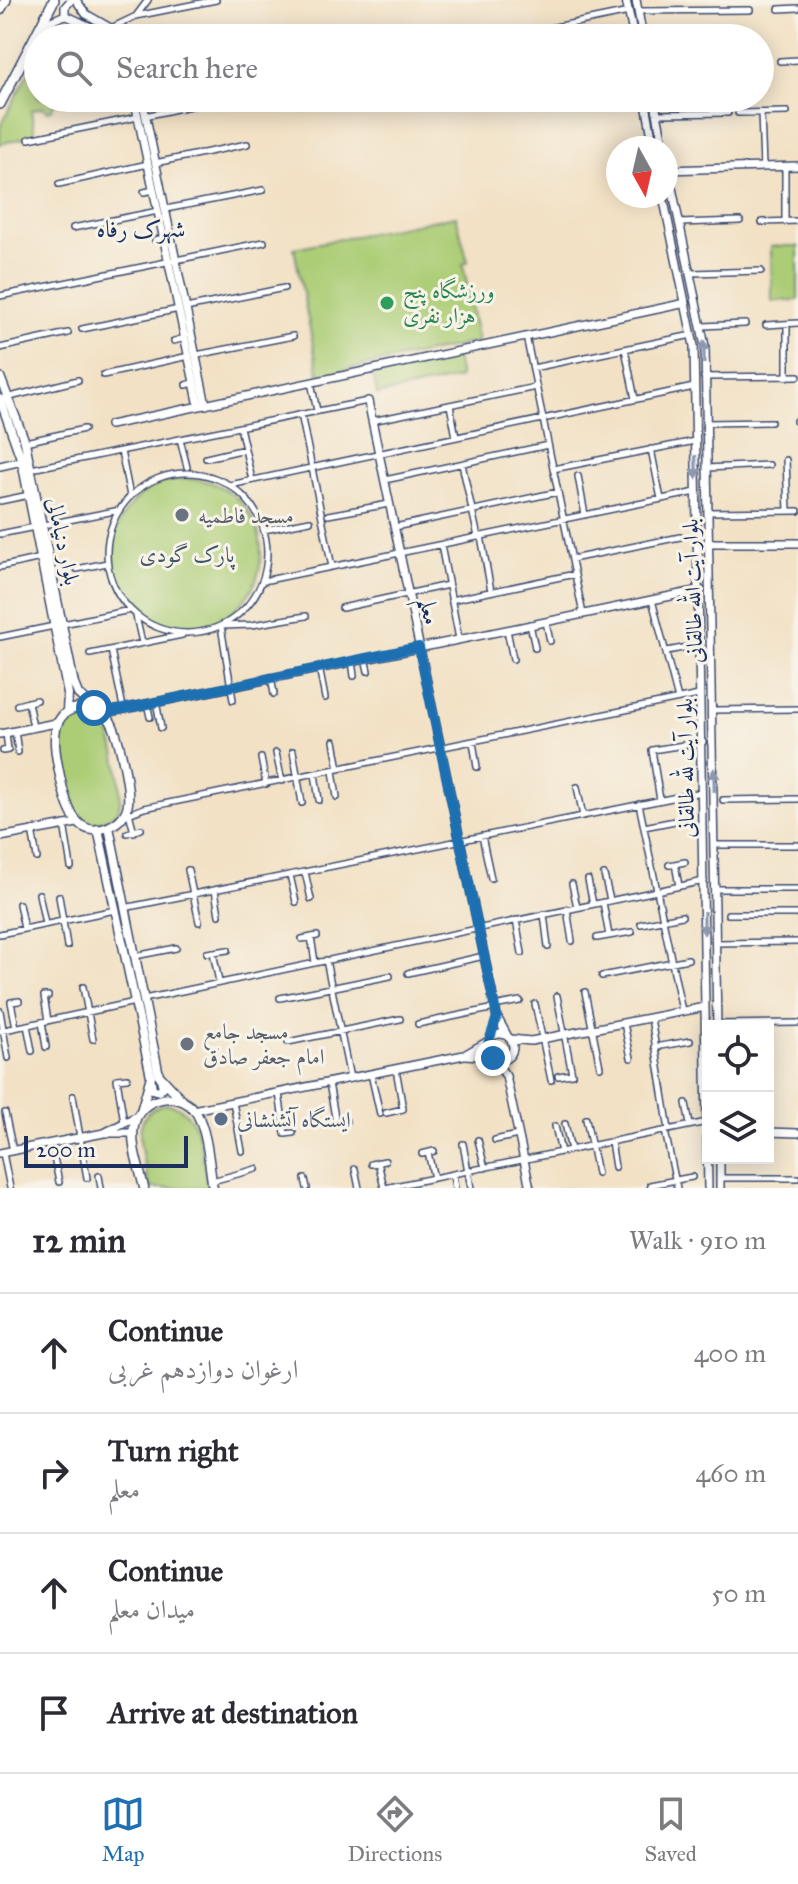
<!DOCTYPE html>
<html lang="en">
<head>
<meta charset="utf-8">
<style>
  body { margin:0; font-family:"IM FELL Great Primer",Amiri,serif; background:#f2f2f3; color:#2b2b33 }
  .controls { position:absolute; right:24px; bottom:24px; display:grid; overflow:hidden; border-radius:0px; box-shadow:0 4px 20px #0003 }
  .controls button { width:72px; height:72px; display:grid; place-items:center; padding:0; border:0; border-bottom:2px solid #e1e1e2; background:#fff; color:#2b2b33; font:40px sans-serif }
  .compass { position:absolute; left:606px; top:136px; width:72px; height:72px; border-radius:50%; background:#fff; box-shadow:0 4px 20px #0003; rotate:172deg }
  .scale { position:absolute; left:24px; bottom:20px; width:164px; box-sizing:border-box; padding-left:8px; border:4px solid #1b2f5e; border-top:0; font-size:22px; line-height:28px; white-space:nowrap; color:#1b2f5e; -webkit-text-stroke:6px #f7f3e8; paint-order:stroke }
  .stop { position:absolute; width:24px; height:24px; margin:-18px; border:6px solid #1f6fb2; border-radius:50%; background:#fff }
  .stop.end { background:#1f6fb2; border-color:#fff; box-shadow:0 2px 8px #0008 }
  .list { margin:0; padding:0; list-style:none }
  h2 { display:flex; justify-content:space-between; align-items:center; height:104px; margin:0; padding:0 32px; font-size:34px }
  h2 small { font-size:26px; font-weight:400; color:#7c7c81 }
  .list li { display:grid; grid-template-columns:52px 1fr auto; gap:24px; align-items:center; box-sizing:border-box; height:120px; padding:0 32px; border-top:2px solid #e1e1e2 }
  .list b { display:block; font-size:30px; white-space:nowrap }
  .list p { margin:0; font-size:26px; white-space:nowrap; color:#7c7c81 }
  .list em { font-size:26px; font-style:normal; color:#7c7c81 }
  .icon { flex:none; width:44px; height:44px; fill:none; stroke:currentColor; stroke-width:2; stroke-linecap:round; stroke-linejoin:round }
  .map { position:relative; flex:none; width:798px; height:1188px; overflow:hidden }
  .search { position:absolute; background:#fff; box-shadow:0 4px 20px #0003; left:24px; right:24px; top:24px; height:88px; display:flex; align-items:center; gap:20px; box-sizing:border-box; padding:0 28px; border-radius:44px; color:#7c7c81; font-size:30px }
  .sheet { height:584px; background:#fff }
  nav { display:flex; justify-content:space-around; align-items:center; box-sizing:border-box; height:112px; border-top:2px solid #e1e1e2; background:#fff; font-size:22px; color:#7c7c81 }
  nav a { display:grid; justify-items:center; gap:4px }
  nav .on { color:#1f6fb2 }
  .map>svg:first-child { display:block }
  .green { fill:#accd76; stroke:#647e6a; stroke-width:2 }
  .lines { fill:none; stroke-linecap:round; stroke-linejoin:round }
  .minor-casing { stroke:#3b4a6d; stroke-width:8 }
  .tertiary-casing { stroke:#3b4a6d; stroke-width:10 }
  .secondary-casing { stroke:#3b4a6d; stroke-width:11 }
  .primary-casing { stroke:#3b4a6d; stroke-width:12 }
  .minor { stroke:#fff; stroke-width:5 }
  .tertiary { stroke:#fff; stroke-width:7 }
  .secondary { stroke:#fff; stroke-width:8 }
  .primary { stroke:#fff; stroke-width:9 }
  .oneway { fill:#8d97ae }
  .route { stroke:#1f6fb2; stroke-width:10 }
  .leisure-dot { fill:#2e9e5b; stroke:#f7f3e8; stroke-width:3 }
  .worship-dot { fill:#6b7280; stroke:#f7f3e8; stroke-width:3 }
  .service-dot { fill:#5c6f8a; stroke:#f7f3e8; stroke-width:3 }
  .labels { text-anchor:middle; stroke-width:6; stroke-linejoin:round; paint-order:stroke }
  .leisure-label { font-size:22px; fill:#27864d; stroke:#f7f3e8; text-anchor:start }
  .worship-label { font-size:22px; fill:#5b616d; stroke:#f7f3e8; text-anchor:start }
  .street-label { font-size:22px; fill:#1b2f5e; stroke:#f7f3e8 }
  .park-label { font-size:22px; fill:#3f5664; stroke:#f7f3e8 }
  .service-label { font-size:22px; fill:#4e5e75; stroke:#f7f3e8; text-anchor:start }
  .neighbourhood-label { font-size:24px; fill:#1b2f5e; stroke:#f7f3e8 }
</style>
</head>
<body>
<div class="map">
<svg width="798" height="1188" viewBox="0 0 798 1188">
  <rect width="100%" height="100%" fill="#f7f3e8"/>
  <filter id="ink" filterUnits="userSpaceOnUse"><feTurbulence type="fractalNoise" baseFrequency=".0125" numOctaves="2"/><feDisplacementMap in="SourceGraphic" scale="16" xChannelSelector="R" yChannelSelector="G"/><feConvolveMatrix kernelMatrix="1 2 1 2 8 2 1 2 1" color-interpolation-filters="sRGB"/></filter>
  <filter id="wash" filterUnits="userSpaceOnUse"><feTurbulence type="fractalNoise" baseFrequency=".006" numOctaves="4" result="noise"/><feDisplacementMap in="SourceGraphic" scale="32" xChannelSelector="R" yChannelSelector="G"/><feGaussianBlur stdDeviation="1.8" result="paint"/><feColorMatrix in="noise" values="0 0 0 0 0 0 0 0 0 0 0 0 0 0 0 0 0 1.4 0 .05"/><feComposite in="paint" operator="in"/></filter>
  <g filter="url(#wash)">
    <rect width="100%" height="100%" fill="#f2e1c5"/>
    <path class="green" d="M61,18L106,38H46Z
      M38,54V98H57L51,110L46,111L44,107L31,110L35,135L0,144V127Z
      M456,216L468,262L463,264L478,342L319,375L294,248Z
      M771,246H798V300L772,301Z
      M456,357L460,378L377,395L373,374Z
      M113 553a74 74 0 1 1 148 0a74 74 0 1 1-148 0Z
      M79,713C88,713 96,714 103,721C115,734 126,798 117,813L98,823C89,822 81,819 75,811C65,796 56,738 64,722Z
      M167,1104C203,1108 202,1160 208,1188H150C144,1160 124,1110 167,1104Z"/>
  </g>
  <g filter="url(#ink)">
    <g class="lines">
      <defs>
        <path id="minor" d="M779,9L798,8
          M638,11L750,10
          M136,16L148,0
          M113,27L136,16L216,0
          M501,38L629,12
          M780,61L798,60
          M738,113L787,112
          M761,113L763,167
          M657,114L728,113
          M145,116L226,98
          M29,139L138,117
          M155,163L247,144
          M59,184L148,164
          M144,192L154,190
          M166,209L263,190
          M785,221V167
          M762,222L798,221
          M679,223L740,221
          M73,228L158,211
          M155,240L164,238
          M691,273L761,271
          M0,296L264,242
          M186,308L284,288
          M787,324V377
          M766,325L798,323
          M703,326L745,324
          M82,329L179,309
          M526,336L583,614
          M174,341L185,338
          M0,348L68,333
          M625,349L635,399
          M196,355L293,336
          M533,368L692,335
          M103,375L189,356
          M704,377L798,376
          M311,382L317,411
          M186,385L194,383
          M10,397L78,380
          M450,405L456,437
          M301,414L332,567
          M372,421L536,387
          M796,421H798
          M706,423L771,422
          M240,427L252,480
          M180,439L187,467
          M25,442L84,429
          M651,449L661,499
          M121,451L130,496
          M206,458L245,449
          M786,460L788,511
          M462,464L478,537
          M706,468L769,465
          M31,469L368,401
          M553,469L695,441
          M107 553a80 80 0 1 1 160 0a80 80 0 1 1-160 0Z
          M578,476L585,515
          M385,480L548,445
          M230,485L694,387
          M0,501L29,495
          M708,512L798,511
          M328,515L389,504
          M43,525L120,510
          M395,527L558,492
          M264,530L310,521
          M0,534L35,527
          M481,536L491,591
          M441,545L459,639
          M572,559L680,537
          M0,567L41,558
          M77,569L107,563
          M263,581L696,492
          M451,600L575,574
          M652,600L678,699
          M342,608L448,585
          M136,616L142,643
          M546,622L550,641
          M63,624L130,610
          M530,624L535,648
          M507,630L513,659
          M0,637L54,626
          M111,650L123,707
          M667,651L688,647
          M90,654L182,635
          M365,658L368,671
          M352,661L354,676
          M319,667L325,698
          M271,677L274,694
          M233,700L221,626L252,625L306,616
          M156,701L161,728
          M28,702L33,727
          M147,703L150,717
          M17,705L36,700
          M714,710L798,709
          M15,731L18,752
          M334,741L339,769
          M473,742L477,767
          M3,751L8,750L6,733
          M293,751L302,803
          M276,753L282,781
          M261,758L266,784
          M333,771L337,797
          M315,774L319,800
          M577,787L583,816
          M660,800L652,750L703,742
          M723,800L798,799
          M639,804L682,1011
          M129,813L134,832
          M126,815L144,808L699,695
          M64,824L71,867
          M644,827L680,820
          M32,830L37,858
          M127,833L141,829
          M482,836L491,878
          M715,845H798
          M675,864L679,886
          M669,865L685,862
          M188,870L199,922
          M305,872L311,899
          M290,875L296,902
          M604,875L610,900
          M588,880L593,904
          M572,884L577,907
          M715,889H798
          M215,890L219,915
          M39,894L45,924
          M59,896L67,946
          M603,902L609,936
          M19,904L24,929
          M124,908L702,792
          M567,909L572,941
          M544,914L548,947
          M728,914H798
          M516,920L522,953
          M641,924L682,916
          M0,934L115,910
          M311,937L315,962
          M597,938L632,932
          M302,939L317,936
          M716,943L798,942
          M213,952L219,982
          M207,953L228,950
          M135,956L176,948
          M326,960L350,1078
          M408,973L484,956
          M602,976L688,959
          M83,987L93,1039
          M585,992L600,1067
          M557,996L572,1074L558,1076
          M280,998L390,976
          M144,999L704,881
          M535,1004L551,1080
          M494,1006L520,1001
          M0,1011L8,1058
          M651,1018L669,1130
          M48,1021L44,996H48
          M42,1022L46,1047
          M624,1023L631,1058
          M418,1024L495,1008
          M717,1024L798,1023
          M27,1025L32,1051
          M16,1027L11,1002L19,1001
          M0,1031L135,1002
          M288,1042L400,1019
          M655,1047L690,1041
          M371,1074L380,1114
          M329,1083L336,1123
          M279,1093L285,1134L293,1133
          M73,1096L87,1178
          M233,1102L242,1151
          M686,1103L690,1125
          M5,1113L13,1151
          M386,1113L403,1109L396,1069
          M586,1119L597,1173
          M124,1122L117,1079L127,1078
          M565,1124L571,1150
          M327,1125L346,1121
          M555,1126L561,1152
          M665,1131L677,1188
          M478,1140L485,1168
          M495,1140L518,1135
          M611,1142L615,1167
          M51,1143L59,1182
          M463,1144L471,1188
          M3,1153L10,1188
          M428,1153L434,1178
          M422,1154L434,1151
          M378,1162L384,1188
          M371,1164L385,1161
          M355,1169L359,1188
          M453,1175L455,1188
          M99,1176L101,1188
          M720,1178H798
          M305,1179L307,1188
          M212,1181L256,1169
          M650,1185L692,1177
          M385,1188L707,1122"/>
        <path id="tertiary" d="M76,0L86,14L128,38
          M626,0L634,38
          M636,0L643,38
          M65,15V7L71,0
          M40,32L51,21L65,15L114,38
          M134,98L199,406
          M142,98L206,405
          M645,98L654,148
          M654,98L664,148
          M666,159L705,346L717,1026
          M666,170L798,166
          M663,196L694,346L708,1188
          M368,401L497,1017L508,1037
          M110,425L686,303
          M0,466L22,461
          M709,543H798
          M104,713L700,590
          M0,734L56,723
          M0,837L77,823
          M487 1047a13 13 0 1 1 26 0a13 13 0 1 1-26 0Z
          M510,1039L531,1041L705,1007
          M466,1055L491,1057
          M493,1058L506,1076L530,1188
          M193,1110L464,1055L490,1040
          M106,1132L137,1116
          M768,1132L798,1133
          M0,1153L104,1133H133
          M720,1158V1188"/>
        <path id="secondary" d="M0,377L25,442L74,684L78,694L94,708
          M0,399L22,461L68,694L67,711
          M89,707C97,709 104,712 109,719C118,730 130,788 128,803C127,813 120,822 110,826C74,843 65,800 60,776C54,747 45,706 89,707Z
          M109,827L159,1075L184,1102
          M98,829L151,1076L141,1111
          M151,1081L152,1089L159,1091L163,1087L161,1079
          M144,1188C140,1169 130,1145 134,1126C139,1096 181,1088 197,1114C208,1134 209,1166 213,1188"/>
        <path id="primary" d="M0,10L6,0
          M0,104L54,0"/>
      </defs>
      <use href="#minor" class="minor-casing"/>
      <use href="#tertiary" class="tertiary-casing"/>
      <use href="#secondary" class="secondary-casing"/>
      <use href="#primary" class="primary-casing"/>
      <use href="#minor" class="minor"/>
      <use href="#tertiary" class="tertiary"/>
      <use href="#secondary" class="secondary"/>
      <use href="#primary" class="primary"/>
    </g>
    <defs><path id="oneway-solid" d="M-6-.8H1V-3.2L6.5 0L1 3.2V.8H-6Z" transform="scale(2)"/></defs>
    <g class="oneway">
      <use href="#oneway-solid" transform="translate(704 352) rotate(-90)"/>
      <use href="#oneway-solid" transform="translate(696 467) rotate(88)"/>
      <use href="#oneway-solid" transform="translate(714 780) rotate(-91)"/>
      <use href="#oneway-solid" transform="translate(704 923) rotate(90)"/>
    </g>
  </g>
  <g class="lines" filter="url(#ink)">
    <path class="route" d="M94,708L104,713L419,647L497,1017L487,1047L493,1058"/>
  </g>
  <circle class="leisure-dot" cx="387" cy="303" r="8"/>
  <g class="worship-dot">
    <circle cx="182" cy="515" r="8"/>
    <circle cx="187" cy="1044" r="8"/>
  </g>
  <circle class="service-dot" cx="221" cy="1119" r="8"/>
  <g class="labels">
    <g class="leisure-label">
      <text x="403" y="298">ورزشگاه پنج<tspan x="403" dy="25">هزار نفری</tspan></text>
    </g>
    <g class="worship-label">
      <text x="198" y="523">مسجد فاطمیه</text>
      <text x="203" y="1039">مسجد جامع<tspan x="203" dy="25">امام جعفر صادق</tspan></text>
    </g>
    <g class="street-label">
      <text transform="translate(64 541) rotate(78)" y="8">بلوار دنیامالی</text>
      <text transform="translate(692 591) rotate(-92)" y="8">بلوار آیت الله طالقانی</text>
      <text transform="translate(430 611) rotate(78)" y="8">معلم</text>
      <text transform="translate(685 768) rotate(-91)" y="8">بلوار آیت لله طالقانی</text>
    </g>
    <g class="park-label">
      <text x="187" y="562">پارک گودی</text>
    </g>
    <g class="service-label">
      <text x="237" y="1127">ایستگاه آتشنشانی</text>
    </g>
    <g class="neighbourhood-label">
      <text x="141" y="237">شهرک رفاه</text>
    </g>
  </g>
</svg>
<div class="controls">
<button><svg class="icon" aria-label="locate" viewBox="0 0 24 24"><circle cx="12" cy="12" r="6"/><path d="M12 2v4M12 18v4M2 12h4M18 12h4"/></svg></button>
<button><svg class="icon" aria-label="layers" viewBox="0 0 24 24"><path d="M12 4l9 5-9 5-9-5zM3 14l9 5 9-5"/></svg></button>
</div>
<svg class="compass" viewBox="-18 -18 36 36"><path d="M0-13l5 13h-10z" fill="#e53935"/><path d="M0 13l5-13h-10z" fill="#7c7c81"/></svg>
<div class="scale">200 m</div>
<div class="stop" style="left:94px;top:708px"></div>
<div class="stop end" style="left:493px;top:1058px"></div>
<div class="search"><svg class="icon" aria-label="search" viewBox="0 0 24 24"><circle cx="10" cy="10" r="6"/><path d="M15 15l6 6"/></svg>Search here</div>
</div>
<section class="sheet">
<h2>12 min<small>Walk · 910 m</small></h2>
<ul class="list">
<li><svg class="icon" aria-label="ahead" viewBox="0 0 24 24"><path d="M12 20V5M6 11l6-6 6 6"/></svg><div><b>Continue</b><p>ارغوان دوازدهم غربی</p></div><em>400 m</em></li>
<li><svg class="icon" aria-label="right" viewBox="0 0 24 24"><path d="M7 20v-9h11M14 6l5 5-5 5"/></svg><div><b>Turn right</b><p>معلم</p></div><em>460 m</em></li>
<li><svg class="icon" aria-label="ahead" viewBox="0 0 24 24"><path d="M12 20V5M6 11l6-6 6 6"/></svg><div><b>Continue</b><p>میدان معلم</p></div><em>50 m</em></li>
<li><svg class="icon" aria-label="arrive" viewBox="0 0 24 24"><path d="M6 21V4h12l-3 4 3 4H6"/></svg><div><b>Arrive at destination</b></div></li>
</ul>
</section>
<nav>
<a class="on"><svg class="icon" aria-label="map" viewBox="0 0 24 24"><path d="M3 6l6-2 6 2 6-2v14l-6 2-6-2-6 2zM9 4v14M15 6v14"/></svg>Map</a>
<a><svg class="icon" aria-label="directions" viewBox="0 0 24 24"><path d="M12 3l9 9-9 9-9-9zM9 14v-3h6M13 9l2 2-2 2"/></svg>Directions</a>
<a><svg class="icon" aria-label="saved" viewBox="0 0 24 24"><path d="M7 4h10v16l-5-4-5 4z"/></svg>Saved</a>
</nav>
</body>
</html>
